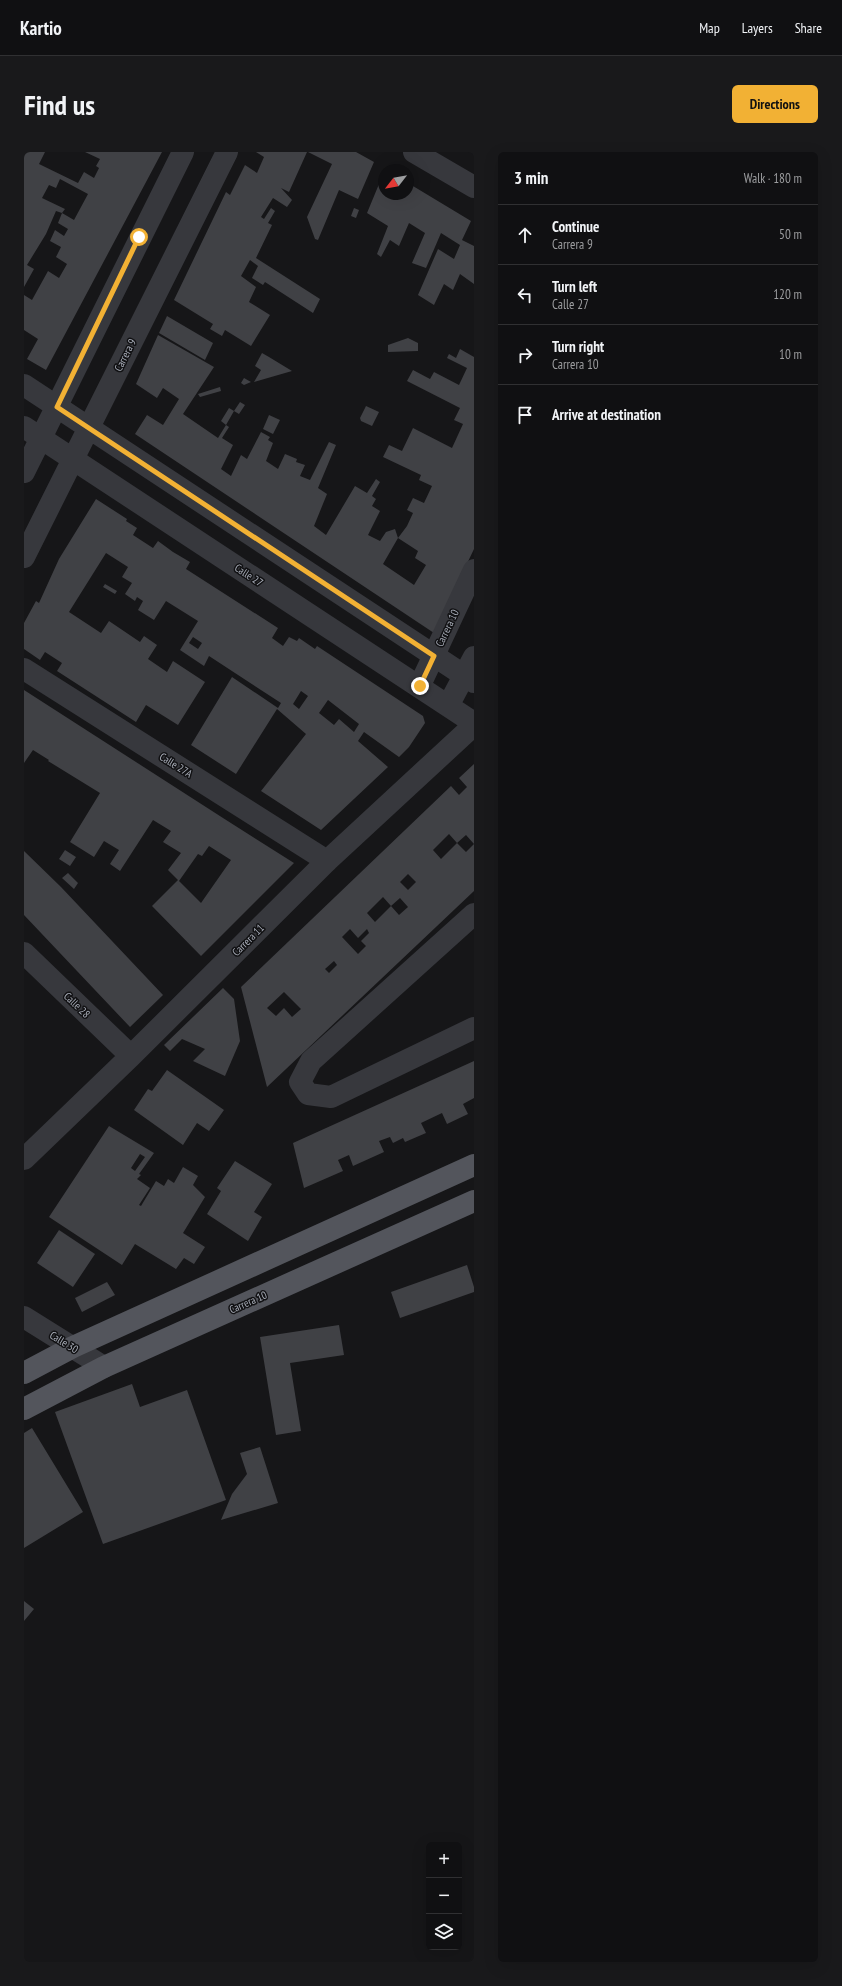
<!DOCTYPE html>
<html lang="en">
<head>
<meta charset="utf-8">
<style>
  body { margin:0; font-family:"PT Sans Narrow",sans-serif; background:#19191b; color:#f1f3f6 }
  .controls { position:absolute; right:12px; bottom:12px; display:grid; overflow:hidden; border-radius:6px; box-shadow:0 4px 16px #0002 }
  .controls button { width:36px; height:36px; display:grid; place-items:center; padding:0; border:0; border-bottom:1px solid #303032; background:#101012; color:#f1f3f6; font:20px sans-serif }
  .compass { position:absolute; left:354px; top:12px; width:36px; height:36px; border-radius:50%; background:#101012; box-shadow:0 4px 16px #0002; rotate:239deg }
  .stop { position:absolute; width:12px; height:12px; margin:-9px; border:3px solid #f2b134; border-radius:50%; background:#fff }
  .stop.end { background:#f2b134; border-color:#fff; box-shadow:0 1px 4px #0008 }
  .list { margin:0; padding:0; list-style:none }
  h2 { display:flex; justify-content:space-between; align-items:center; height:52px; margin:0; padding:0 16px; font-size:17px }
  h2 small { font-size:13px; font-weight:400; color:#9c9d9f }
  .list li { display:grid; grid-template-columns:26px 1fr auto; gap:12px; align-items:center; box-sizing:border-box; height:60px; padding:0 16px; border-top:1px solid #303032 }
  .list b { display:block; font-size:15px; white-space:nowrap }
  .list p { margin:0; font-size:13px; white-space:nowrap; color:#9c9d9f }
  .list em { font-size:13px; font-style:normal; color:#9c9d9f }
  .icon { flex:none; width:22px; height:22px; fill:none; stroke:currentColor; stroke-width:2; stroke-linecap:round; stroke-linejoin:round }
  .map { position:relative; flex:none; width:450px; height:1810px; overflow:hidden; border-radius:6px }
  header { display:flex; align-items:center; gap:24px; box-sizing:border-box; height:56px; padding:0 20px; background:#101012; border-bottom:1px solid #303032 }
  header strong { font-size:19px }
  nav { display:flex; gap:22px; margin-inline-start:auto; font-size:14px }
  .intro { display:flex; align-items:center; justify-content:space-between; box-sizing:border-box; height:96px; padding:0 24px }
  h1 { margin:0; font-size:28px }
  .button { padding:10px 18px; border-radius:6px; background:#f2b134; color:#111; font-size:14px; font-weight:700 }
  main { display:flex; gap:24px; padding:0 24px }
  aside { flex:1; background:#101012; border-radius:6px; box-shadow:0 4px 16px #0002 }
  .map>svg:first-child { display:block }
  .building { fill:#404145; fill-rule:evenodd }
  .lines { fill:none; stroke-linecap:round; stroke-linejoin:round }
  .minor { stroke:#37383d; stroke-width:22 }
  .major { stroke:#53555c; stroke-width:22 }
  .route { stroke:#f2b134; stroke-width:5 }
  .labels { text-anchor:middle; stroke-width:3; stroke-linejoin:round; paint-order:stroke }
  .street-label { font-size:11px; fill:#a8adb8; stroke:#111113 }
</style>
</head>
<body>
<header>
<strong>Kartio</strong>
<nav><a>Map</a><a>Layers</a><a>Share</a></nav>
</header>
<div class="intro"><h1>Find us</h1><a class="button">Directions</a></div>
<main>
<div class="map">
<svg width="450" height="1810" viewBox="0 0 450 1810">
  <rect width="100%" height="100%" fill="#161618"/>
  <path class="building" d="M0,0H21L15,12L54,31L60,20L70,26L75,16L72,14L76,7L61,0H138L22,218L3,207L14,187L0,178V143L8,148L24,119L35,126L43,112L32,105L37,95L26,89L31,78L40,84L44,77L34,71L38,61L50,68L64,42L36,27L32,36L25,33L18,46L41,57L38,61L32,59L22,82L3,113L10,117L0,135Z
    M232,0H283L265,40L257,36L268,48L263,55L249,46L237,65L240,67L247,56L251,59L244,71L248,73L232,106L296,147L289,161L241,130L239,133L228,126L234,114L226,108L217,124L232,135L225,150L246,163L227,194L201,178L198,184L186,177L189,172L150,148L202,40L206,43L221,13L233,21L240,5Z
    M284,0H332L350,10L334,47L315,38L294,88L291,87L283,65L308,12Z
    M360,20V42H384V31L447,69L438,88L450,94V132L436,122L429,138L420,132L410,153L394,143L414,97L430,107L436,93L417,81L402,116L388,111L401,81L385,71L375,94L366,88L357,105L353,102L364,74L343,61Z
    M330,56L335,58L332,66L327,64Z
    M143,164L189,191L181,208L135,181Z
    M134,183L190,215L159,262L194,286L202,273L205,275L198,286L209,293L197,317L207,324L217,303L223,307L237,280L246,285L244,288L249,291L242,309L254,317L261,302L273,307L272,310L281,313L276,324L286,328L305,290L312,293L294,336L303,342L290,374L302,383L331,334L343,341L352,327L356,330L348,344L352,347L348,354L356,359L344,383L356,389L362,380L371,377L374,386L359,412L390,433L402,413L391,406L394,399L374,386L383,374L389,361L383,358L389,346L400,351L408,334L395,328L397,323L359,305L365,293L378,299L389,276L428,296L439,272L430,268L436,256L383,229L389,218L406,227L410,220L435,233L443,216L423,206L425,202L432,206L436,197L450,205V397L410,481L111,282L123,263L139,273L155,247L139,236L133,246L112,232Z
    M384,186L394,191V199L364,200V193Z
    M238,201L245,205L268,219L230,230L237,218L231,214Z
    M220,226L227,230L220,233L217,231Z
    M196,235L197,239L176,245L174,242Z
    M216,250L221,253L215,262L210,259Z
    M342,254L355,260L348,274L337,269L336,266Z
    M205,256L210,259L202,273L197,269Z
    M245,263L256,268L249,282L239,277Z
    M72,347L103,367L102,369L113,376L109,383L129,396L134,389L149,400L166,410L162,417L254,476L248,486L259,494L265,485L273,489L275,486L291,497L293,494L399,564L401,571L385,595L375,605L340,580L334,589L364,615L297,678L237,639L282,582L253,557L212,622L167,593L208,525L254,556L257,551L185,504L180,514L156,498L174,469L142,449L130,468L114,458L119,449L113,445L111,449L101,442L108,431L98,425L104,415L82,401L45,460L77,481L85,469L116,490L120,484L133,493L124,507L143,520L149,509L181,530L154,573L122,553L112,570L33,519L38,511L21,500L16,508L0,497V471L12,449L15,451L35,407ZM169,485L178,491L174,497L165,491ZM277,539L284,544L275,557L269,552ZM304,548L335,572L330,580L315,567L310,573L295,561Z
    M81,432L93,439L91,442L79,435Z
    M0,538L199,666L270,711L177,804L128,754L154,728L144,718L157,701L139,690L147,679L129,668L96,719L86,712L95,698L80,689L70,705L46,690L76,641L24,609L25,608L9,598L0,611ZM185,694L207,708L177,751L155,729L174,702L178,704Z
    M450,612V692L442,683L433,691L425,682L409,698L417,707L433,691L442,700L450,692V739L243,935L217,835L427,634L435,643L443,635L435,626ZM384,722L392,730L384,738L376,730ZM359,745L367,754L376,746L384,755L375,763L367,754L351,770L343,761ZM326,777L334,786L343,777L345,781L337,789L342,794L334,802L318,785ZM310,809L313,813L305,821L301,817ZM260,840L277,857L268,865L260,856L252,864L243,856Z
    M41,698L52,705L46,714L35,707Z
    M0,699L37,735L139,843L106,875L0,763Z
    M44,721L54,731L50,737L38,726Z
    M199,836L210,847L216,889L201,924L169,909L181,897L158,887L146,899L140,893Z
    M450,909V946L439,952L444,962L423,972L418,961L397,971L402,981L381,990L379,986L369,991L366,985L355,989L360,1000L329,1014L325,1003L314,1008L319,1019L280,1036L269,991Z
    M143,918L200,958L185,979L173,971L159,993L110,958L124,937L128,939Z
    M85,974L130,1001L115,1022L117,1023L113,1027L126,1036L115,1053L117,1054L132,1029L140,1034L144,1027L150,1031L159,1015L174,1024L169,1033L181,1045L159,1081L181,1095L170,1112L160,1106L152,1117L111,1092L98,1113L25,1065ZM116,1002L121,1005L111,1019L107,1016Z
    M211,1009L248,1032L230,1060L238,1065L224,1089L183,1062L197,1039L193,1036Z
    M35,1078L71,1102L49,1135L13,1111Z
    M443,1113L450,1135V1140L376,1166L367,1140Z
    M83,1130L91,1143L58,1160L51,1146Z
    M315,1173L320,1203L266,1211L277,1279L252,1283L236,1185Z
    M108,1232L116,1255L163,1238L202,1348L79,1392L31,1260Z
    M8,1276L59,1360L0,1396V1281Z
    M236,1295L254,1351L197,1368L208,1342L223,1322L216,1301Z
    M0,1449L10,1457L0,1469Z"/>
  <g class="lines">
    <path class="minor" d="M390,0L450,35
      M0,233L450,530
      M0,275L450,571
      M0,320L159,0
      M0,405L203,0
      M0,517L303,709
      M395,535L450,418
      M424,554L450,505
      M450,762L287,909L276,930L284,942L307,945L450,876
      M0,801L107,904
      M0,1007L107,904L303,709L450,573
      M0,1165L80,1215"/>
    <path class="major" d="M0,1221L49,1195L450,1013
      M0,1257L80,1215L450,1049"/>
  </g>
  <g class="lines">
    <path class="route" d="M115,85L33,255L410,504L396,534"/>
  </g>
  <g class="labels">
    <g class="street-label">
      <text transform="translate(101 203) rotate(-63)" y="4">Carrera 9</text>
      <text transform="translate(225 423) rotate(33)" y="4">Calle 27</text>
      <text transform="translate(423 476) rotate(-65)" y="4">Carrera 10</text>
      <text transform="translate(152 613) rotate(32)" y="4">Calle 27A</text>
      <text transform="translate(224 788) rotate(-45)" y="4">Carrera 11</text>
      <text transform="translate(53 853) rotate(44)" y="4">Calle 28</text>
      <text transform="translate(224 1150) rotate(-24)" y="4">Carrera 10</text>
      <text transform="translate(40 1190) rotate(32)" y="4">Calle 30</text>
    </g>
  </g>
</svg>
<div class="controls">
<button>+</button>
<button>−</button>
<button><svg class="icon" aria-label="layers" viewBox="0 0 24 24"><path d="M12 4l9 5-9 5-9-5zM3 14l9 5 9-5"/></svg></button>
</div>
<svg class="compass" viewBox="-18 -18 36 36"><path d="M0-13l5 13h-10z" fill="#e53935"/><path d="M0 13l5-13h-10z" fill="#9c9d9f"/></svg>
<div class="stop" style="left:115px;top:85px"></div>
<div class="stop end" style="left:396px;top:534px"></div>
</div>
<aside>
<h2>3 min<small>Walk · 180 m</small></h2>
<ul class="list">
<li><svg class="icon" aria-label="ahead" viewBox="0 0 24 24"><path d="M12 20V5M6 11l6-6 6 6"/></svg><div><b>Continue</b><p>Carrera 9</p></div><em>50 m</em></li>
<li><svg class="icon" aria-label="left" viewBox="0 0 24 24"><path d="M17 20v-9H6M10 6l-5 5 5 5"/></svg><div><b>Turn left</b><p>Calle 27</p></div><em>120 m</em></li>
<li><svg class="icon" aria-label="right" viewBox="0 0 24 24"><path d="M7 20v-9h11M14 6l5 5-5 5"/></svg><div><b>Turn right</b><p>Carrera 10</p></div><em>10 m</em></li>
<li><svg class="icon" aria-label="arrive" viewBox="0 0 24 24"><path d="M6 21V4h12l-3 4 3 4H6"/></svg><div><b>Arrive at destination</b></div></li>
</ul>
</aside>
</main>
</body>
</html>
